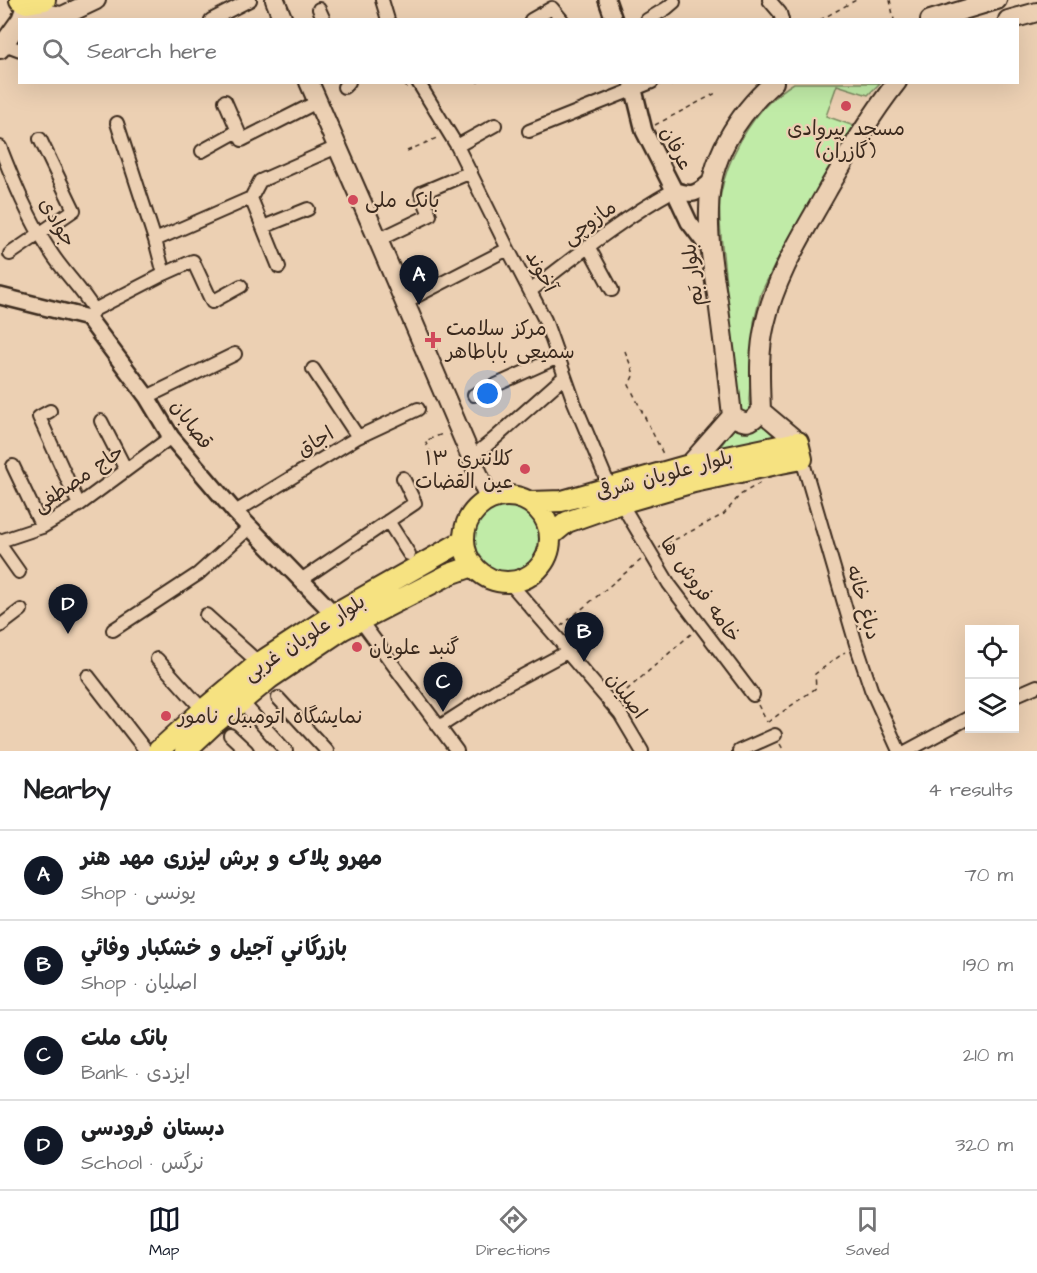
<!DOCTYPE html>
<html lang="en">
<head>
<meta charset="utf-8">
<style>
  body { margin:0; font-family:"Architects Daughter","Playpen Sans Arabic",sans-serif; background:#f2f2f2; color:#202124 }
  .controls { position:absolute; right:18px; bottom:18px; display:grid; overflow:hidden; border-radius:0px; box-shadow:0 6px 24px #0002 }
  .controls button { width:54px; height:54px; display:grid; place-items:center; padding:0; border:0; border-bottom:2px solid #e0e0e0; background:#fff; color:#202124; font:30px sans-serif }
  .you { position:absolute; left:488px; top:394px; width:21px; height:21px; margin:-15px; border:4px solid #fff; border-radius:50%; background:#1a73e8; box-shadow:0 0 0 9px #1a73e833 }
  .badge { display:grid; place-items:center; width:39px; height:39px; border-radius:50%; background:#111827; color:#fff; font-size:20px; font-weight:700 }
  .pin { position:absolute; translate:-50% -50px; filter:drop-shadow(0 2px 3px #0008) }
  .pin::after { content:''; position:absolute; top:32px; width:21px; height:18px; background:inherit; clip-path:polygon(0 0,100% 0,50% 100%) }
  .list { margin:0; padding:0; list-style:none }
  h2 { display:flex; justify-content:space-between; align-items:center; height:78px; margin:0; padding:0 24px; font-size:26px }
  h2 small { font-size:20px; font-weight:400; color:#757577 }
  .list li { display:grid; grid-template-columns:39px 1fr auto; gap:18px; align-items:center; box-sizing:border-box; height:90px; padding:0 24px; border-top:2px solid #e0e0e0 }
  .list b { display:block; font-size:22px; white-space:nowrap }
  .list p { margin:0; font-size:20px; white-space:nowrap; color:#757577 }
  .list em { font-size:20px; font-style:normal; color:#757577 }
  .icon { flex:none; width:33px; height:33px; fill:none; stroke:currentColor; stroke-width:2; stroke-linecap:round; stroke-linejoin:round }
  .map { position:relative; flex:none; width:1037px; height:751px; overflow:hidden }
  .search { position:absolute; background:#fff; box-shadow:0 6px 24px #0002; left:18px; right:18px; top:18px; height:66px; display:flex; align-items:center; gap:15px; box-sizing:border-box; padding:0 21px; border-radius:0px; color:#757577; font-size:22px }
  .sheet { height:438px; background:#fff }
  nav { display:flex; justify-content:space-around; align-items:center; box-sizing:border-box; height:84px; border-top:2px solid #e0e0e0; background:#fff; font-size:16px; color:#757577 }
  nav a { display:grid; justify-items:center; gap:3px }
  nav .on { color:#111827 }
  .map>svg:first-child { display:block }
  .green { fill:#c0eba7; stroke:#7e8a62; stroke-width:1.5 }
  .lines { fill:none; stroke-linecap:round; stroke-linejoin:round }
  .minor-casing { stroke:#3b2a1e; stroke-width:16 }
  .tertiary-casing { stroke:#3b2a1e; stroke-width:20 }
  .secondary-casing { stroke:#3b2a1e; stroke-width:22 }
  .primary-casing { stroke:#3b2a1e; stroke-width:24 }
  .path { stroke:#3b2a1e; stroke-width:1.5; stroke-dasharray:4.5 4.5; stroke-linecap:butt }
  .minor { stroke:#ecd0b3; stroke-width:12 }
  .tertiary { stroke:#ecd0b3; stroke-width:15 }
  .secondary { stroke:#ecd0b3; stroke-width:18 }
  .primary { stroke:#f6e281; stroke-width:20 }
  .poi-dot { fill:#d1495b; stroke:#ecd0b3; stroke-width:2 }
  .labels { text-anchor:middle; stroke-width:4.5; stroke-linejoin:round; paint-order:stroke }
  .poi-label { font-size:20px; fill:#3b2a1e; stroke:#ecd0b3; text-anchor:start }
  .street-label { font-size:20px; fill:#3b2a1e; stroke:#ecd0b3 }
</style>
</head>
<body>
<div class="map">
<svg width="1037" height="751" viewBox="0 0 1037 751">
  <rect width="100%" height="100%" fill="#ecd0b3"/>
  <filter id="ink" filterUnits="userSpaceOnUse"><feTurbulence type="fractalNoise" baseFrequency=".0167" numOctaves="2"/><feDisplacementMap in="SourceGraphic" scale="12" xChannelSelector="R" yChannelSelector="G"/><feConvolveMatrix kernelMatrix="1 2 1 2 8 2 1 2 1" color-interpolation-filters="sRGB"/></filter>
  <g filter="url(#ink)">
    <path class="green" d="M794,83H880L868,95L837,85L826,116L854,126L778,258L761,293L754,322L749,400L750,409L747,412L742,411L739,409L721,235C720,221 718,207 721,193C727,160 749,119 775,97C781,92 787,87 794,83Z
      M762,424L777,439L718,450L733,428C745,432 752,432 762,424Z
      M474 539a33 33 0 1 1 66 0a33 33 0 1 1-66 0Z"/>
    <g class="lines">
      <defs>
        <path id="minor" d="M382,0L388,20
          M769,0L780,13L782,20
          M319,9L324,20
          M211,20L250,0
          M531,20L552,8L562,20
          M647,20L667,8L674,2
          M4,44L20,50
          M418,82L457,146L508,249L545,320L574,402L610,488
          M344,87L349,82
          M225,101L238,131
          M117,123L155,240L164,274
          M529,131L652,82
          M457,146L495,125
          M0,147C14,183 29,219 50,251C63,272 81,288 94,310
          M202,151L238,131L242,140L317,102
          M251,198L260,181L337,147
          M251,198L279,267
          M263,227L308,209
          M155,240L251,198
          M378,240L430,215L421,193L471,172
          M588,246L612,290
          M10,254L74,210L40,139
          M530,291C577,255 623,218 674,190
          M405,302L508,249
          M88,318L94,310L164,274L193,261L212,302L241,286
          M313,369L358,437
          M474,395L558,357
          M147,397L235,354
          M50,411L39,417L79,505
          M101,421L126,470
          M472,457L493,440L564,377
          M802,459L856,644L871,689L899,751
          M13,466L42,527
          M621,503L669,584L753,695
          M235,512L358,437L418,409
          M388,521L409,554
          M0,541L42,527L79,505L171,437
          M0,545L19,572
          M301,580L415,503L403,478
          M509,582L561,642L567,652L620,714L642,751
          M206,615L259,663
          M360,620L457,751
          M0,626L21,610
          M113,630L198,574L250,527
          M157,659L203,710
          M88,676L146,751
          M1014,696L1037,686
          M278,698L327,751
          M241,701L286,751
          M439,727L498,689L567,652
          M230,735L247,751
          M739,751L775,735
          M907,751L970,717"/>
        <path id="tertiary" d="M607,0L614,20
          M632,82L644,131L674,190L689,222L711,251
          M674,190C694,197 697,193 712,181
          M0,296L88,318L147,397L171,437L235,512L334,614"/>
        <path id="secondary" d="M275,0L283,20
          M21,20L27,3L40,12L61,16
          M54,20L96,0
          M930,20L997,0
          M1008,20L1037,12
          M0,49L20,21
          M309,82L373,228L489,499
          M732,416C746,425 751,424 761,411
          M798,442L761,411C760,382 758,353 765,324C776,275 803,234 827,191C849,153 870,116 897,82
          M689,465L732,416C728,377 723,339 718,301C713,271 708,240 709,210C709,159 737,115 774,82"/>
        <path id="primary" d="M20,0L27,3L45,0
          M464 539a43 43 0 1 1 86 0a43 43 0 1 1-86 0Z
          M530,502L562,501L689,465L798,442L802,459L781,463L694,482L621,503L567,522L550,536
          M158,751L203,710L259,663L334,614L463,541
          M185,751L215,723L270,678L343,629L450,574L473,566"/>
      </defs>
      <use href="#minor" class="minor-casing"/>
      <use href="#tertiary" class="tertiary-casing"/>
      <use href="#secondary" class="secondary-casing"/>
      <use href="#primary" class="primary-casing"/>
      <path class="path" d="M890,0L894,20
        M820,20L856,0
        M397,82L407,87
        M478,82V83
        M670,82L673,88
        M655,125L718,92
        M407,151L439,137
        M625,351L634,374L629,385L664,456
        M431,454L425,441L445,433
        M659,548L724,514L740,495L760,483
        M561,626L641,560
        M620,696L691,634
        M758,705L767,722
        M768,722L816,688L815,674L845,652
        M780,744L784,751"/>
      <use href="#minor" class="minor"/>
      <use href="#tertiary" class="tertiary"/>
      <use href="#secondary" class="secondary"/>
      <use href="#primary" class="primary"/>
    </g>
  </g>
  <g class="poi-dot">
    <circle cx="846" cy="106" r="6"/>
    <circle cx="353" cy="200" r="6"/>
    <path d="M430 331h6v6h6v6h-6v6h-6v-6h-6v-6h6z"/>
    <circle cx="525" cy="469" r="6"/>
    <circle cx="357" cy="647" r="6"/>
    <circle cx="166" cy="716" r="6"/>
  </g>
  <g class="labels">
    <g class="poi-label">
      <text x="846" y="135" text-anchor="middle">مسجد پیروادی<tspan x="846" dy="23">(گازران)</tspan></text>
      <text x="365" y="207">بانک ملی</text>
      <text x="446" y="335">مرکز سلامت<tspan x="446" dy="23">سمیعی باباطاهر</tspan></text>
      <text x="513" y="465" text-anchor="end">کلانتری ۱۳<tspan x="513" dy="23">عین القضات</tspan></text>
      <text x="369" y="654">گنبد علویان</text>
      <text x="178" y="723">نمایشگاه اتومبیل نامور</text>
    </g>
    <g class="street-label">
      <text transform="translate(677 148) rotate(63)" y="7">عرفان</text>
      <text transform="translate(58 222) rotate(60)" y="7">جوادی</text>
      <text transform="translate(589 222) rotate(-36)" y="7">مازوچی</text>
      <text transform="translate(542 271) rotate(62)" y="7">آخوند</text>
      <text transform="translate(692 275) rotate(-97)" y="7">بلوار بَم</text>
      <text transform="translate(192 424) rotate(54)" y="7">قصابان</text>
      <text transform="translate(315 441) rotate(-31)" y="7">اجاق</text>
      <text transform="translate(664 474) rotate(-15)" y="7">بلوار علویان شرقی</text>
      <text transform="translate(78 478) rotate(-34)" y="7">حاج مصطفی</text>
      <text transform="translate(701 589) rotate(55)" y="7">خامه فروش ها</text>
      <text transform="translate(864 602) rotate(74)" y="7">دباغ خانه</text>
      <text transform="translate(304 637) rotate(-33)" y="7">بلوار علویان غربی</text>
      <text transform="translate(627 695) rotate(53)" y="7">اصلیان</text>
    </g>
  </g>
</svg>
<div class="controls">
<button><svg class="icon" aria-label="locate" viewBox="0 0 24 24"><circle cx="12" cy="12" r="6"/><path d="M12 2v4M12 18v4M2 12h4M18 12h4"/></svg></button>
<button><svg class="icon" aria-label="layers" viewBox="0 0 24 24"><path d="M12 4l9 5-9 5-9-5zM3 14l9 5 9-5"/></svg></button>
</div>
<div class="you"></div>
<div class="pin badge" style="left:419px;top:305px">A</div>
<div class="pin badge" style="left:584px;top:662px">B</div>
<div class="pin badge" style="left:443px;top:712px">C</div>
<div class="pin badge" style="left:68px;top:634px">D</div>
<div class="search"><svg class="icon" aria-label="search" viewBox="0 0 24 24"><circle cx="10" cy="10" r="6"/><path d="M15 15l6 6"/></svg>Search here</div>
</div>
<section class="sheet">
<h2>Nearby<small>4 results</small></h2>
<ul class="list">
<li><span class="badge">A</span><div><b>مهرو پلاک و برش لیزری مهد هنر</b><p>Shop · یونسی</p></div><em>70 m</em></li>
<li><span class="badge">B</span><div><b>بازرگاني آجيل و خشكبار وفائي</b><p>Shop · اصلیان</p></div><em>190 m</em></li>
<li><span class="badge">C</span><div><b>بانک ملت</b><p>Bank · ایزدی</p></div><em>210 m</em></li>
<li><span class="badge">D</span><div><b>دبستان فرودسی</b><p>School · نرگس</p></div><em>320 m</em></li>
</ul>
</section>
<nav>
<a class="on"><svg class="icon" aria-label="map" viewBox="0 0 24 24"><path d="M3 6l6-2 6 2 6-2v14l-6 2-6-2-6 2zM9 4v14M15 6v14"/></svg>Map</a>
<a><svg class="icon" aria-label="directions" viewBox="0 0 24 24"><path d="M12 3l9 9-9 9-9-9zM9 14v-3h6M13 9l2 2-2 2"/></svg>Directions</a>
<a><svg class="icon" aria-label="saved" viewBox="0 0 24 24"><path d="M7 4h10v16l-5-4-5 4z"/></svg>Saved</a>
</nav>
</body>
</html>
